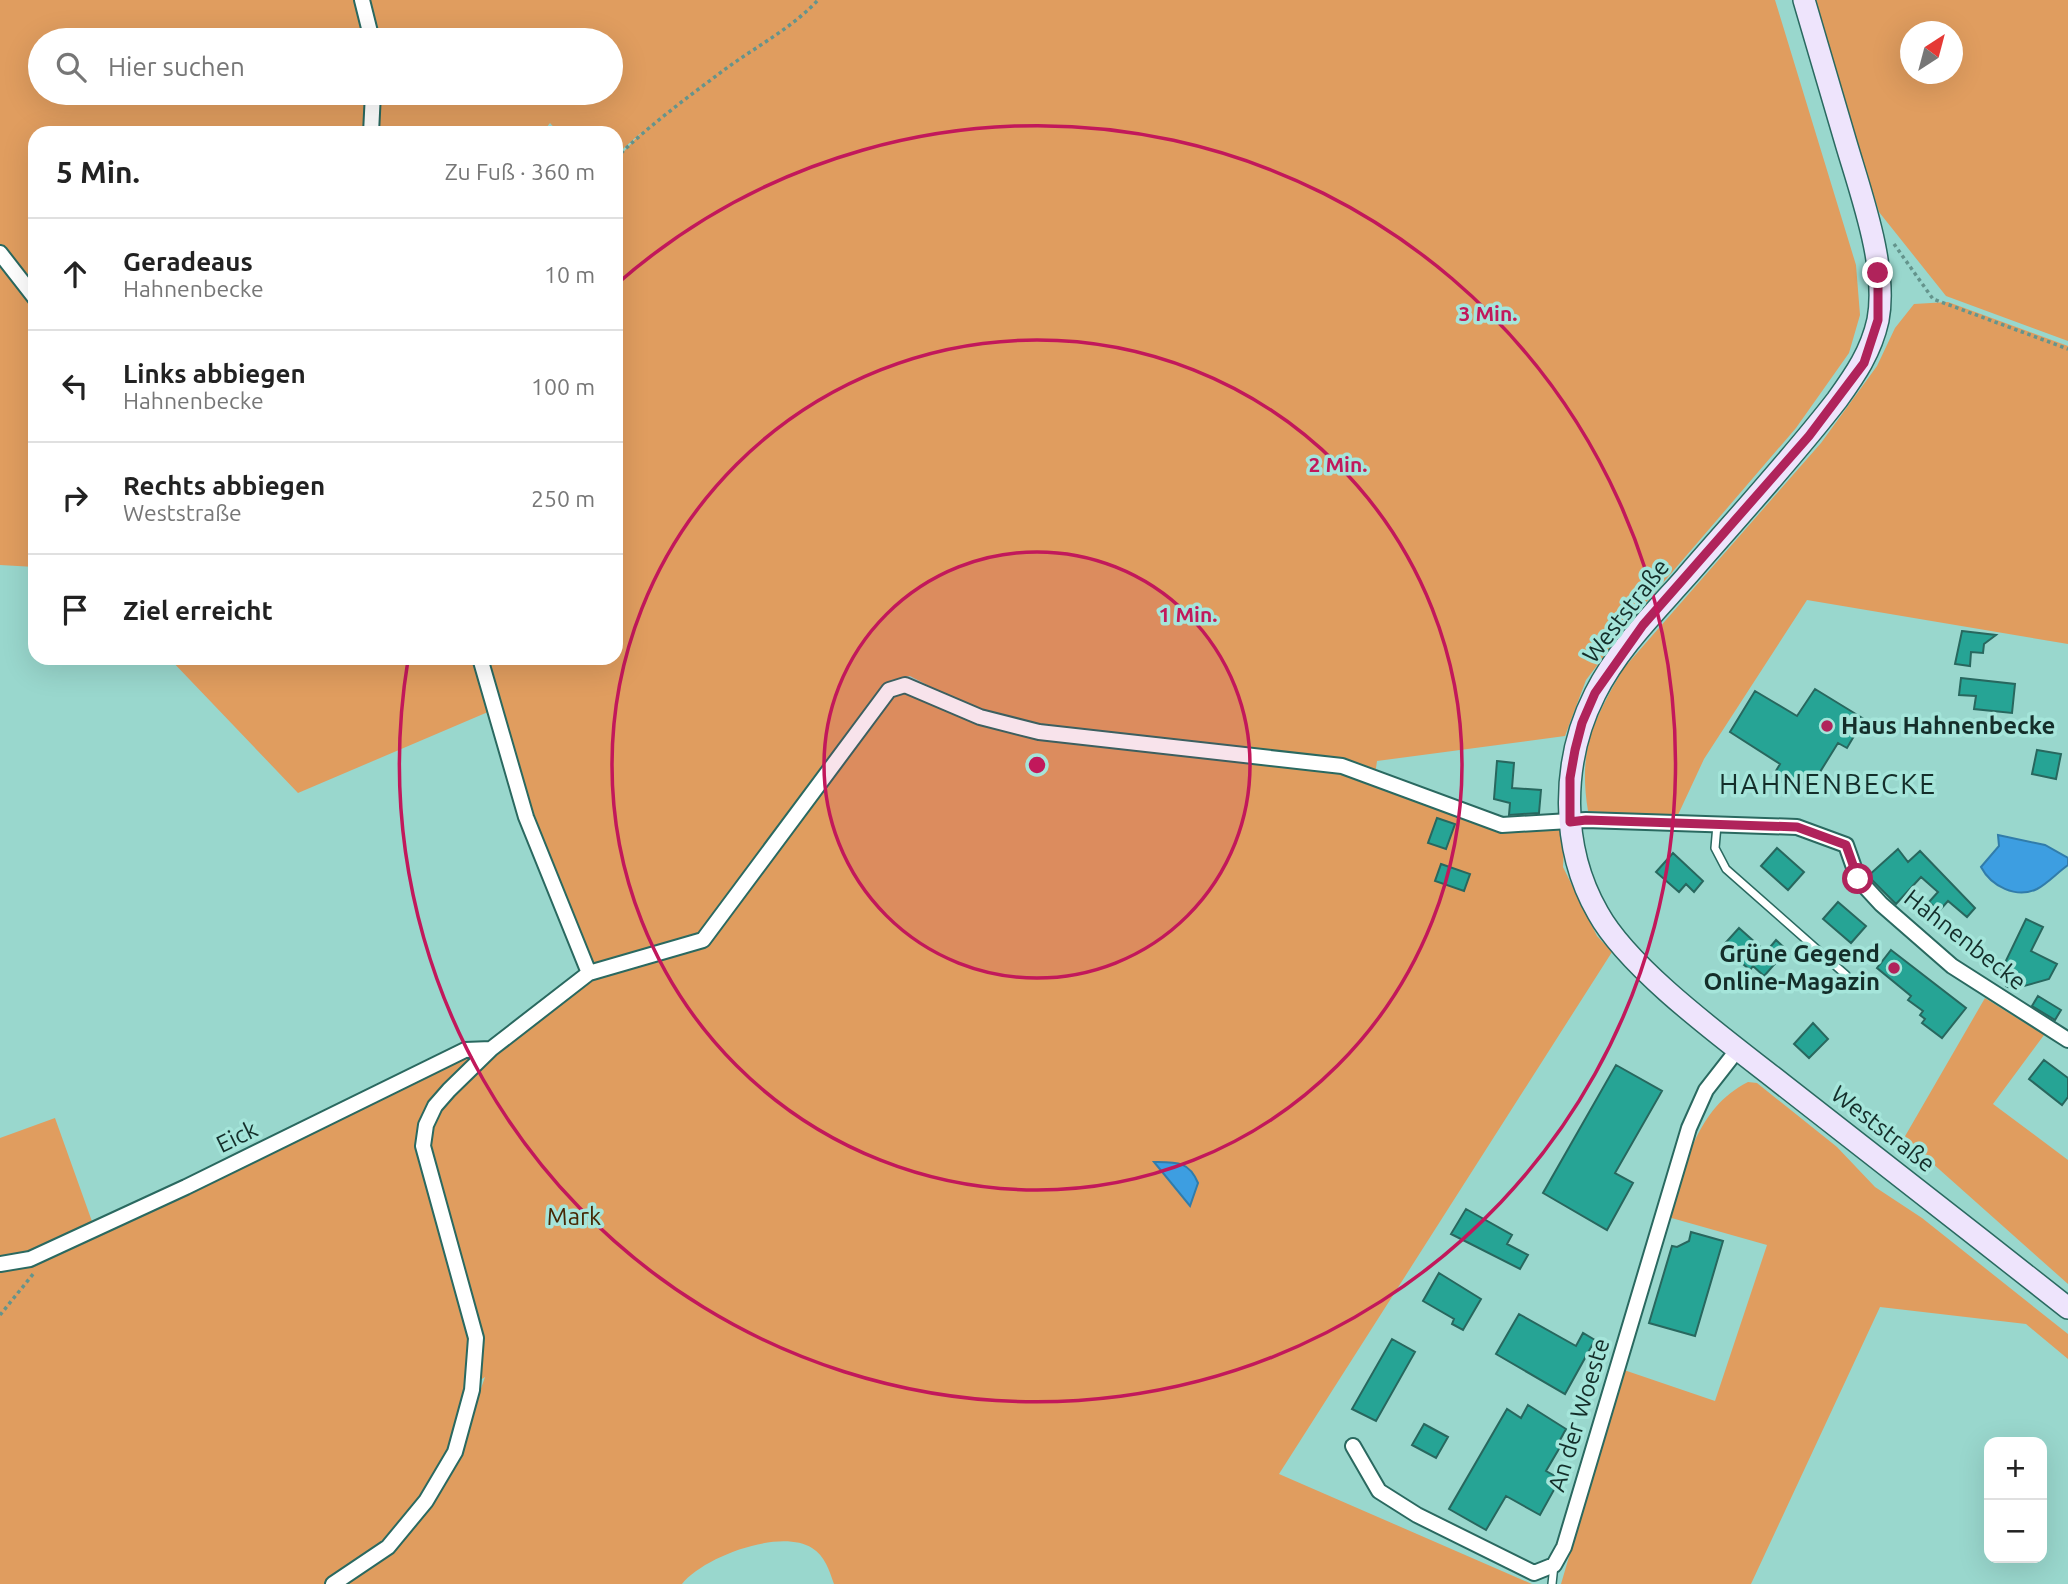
<!DOCTYPE html>
<html lang="de">
<head>
<meta charset="utf-8">
<style>
  body { margin:0; font-family:Ubuntu,sans-serif; background:#f6f6f6; color:#222 }
  .controls { position:absolute; right:21px; bottom:21px; display:grid; overflow:hidden; border-radius:14px; box-shadow:0 7px 28px #0002 }
  .controls button { width:63px; height:63px; display:grid; place-items:center; padding:0; border:0; border-bottom:2px solid #e0e0e0; background:#fff; color:#222; font:35px sans-serif }
  .compass { position:absolute; left:1900px; top:21px; width:63px; height:63px; border-radius:50%; background:#fff; box-shadow:0 7px 28px #0002; rotate:36deg }
  .stop { position:absolute; width:21px; height:21px; margin:-16px; border:5px solid #b0235b; border-radius:50%; background:#fff }
  .stop.end { background:#b0235b; border-color:#fff; box-shadow:0 2px 7px #0008 }
  .list { margin:0; padding:0; list-style:none }
  h2 { display:flex; justify-content:space-between; align-items:center; height:91px; margin:0; padding:0 28px; font-size:30px }
  h2 small { font-size:23px; font-weight:400; color:#767676 }
  .list li { display:grid; grid-template-columns:46px 1fr auto; gap:21px; align-items:center; box-sizing:border-box; height:112px; padding:0 28px; border-top:2px solid #e0e0e0 }
  .list b { display:block; font-size:26px; white-space:nowrap }
  .list p { margin:0; font-size:23px; white-space:nowrap; color:#767676 }
  .list em { font-size:23px; font-style:normal; color:#767676 }
  .icon { flex:none; width:38px; height:38px; fill:none; stroke:currentColor; stroke-width:2; stroke-linecap:round; stroke-linejoin:round }
  .map { position:relative; flex:none; width:2068px; height:1584px; overflow:hidden }
  .search { position:absolute; background:#fff; box-shadow:0 7px 28px #0002; left:28px; top:28px; width:595px; height:77px; display:flex; align-items:center; gap:18px; box-sizing:border-box; padding:0 24px; border-radius:38px; color:#767676; font-size:26px }
  .panel { position:absolute; background:#fff; box-shadow:0 7px 28px #0002; left:28px; top:126px; width:595px; height:539px; border-radius:21px }
  .map>svg:first-child { display:block }
  .green { fill:#e09d5f; fill-rule:evenodd }
  .water { fill:#3d9ee1; stroke:#317caa; stroke-width:2 }
  .building { fill:#26a495; stroke:#28675e; stroke-width:2 }
  .lines { fill:none; stroke-linecap:round; stroke-linejoin:round }
  .lane-casing { stroke:#2a6960; stroke-width:10 }
  .street-casing { stroke:#2a6960; stroke-width:18 }
  .secondary-casing { stroke:#2a6960; stroke-width:24 }
  .path { stroke:#64948c; stroke-width:3.5; stroke-dasharray:3.5 3.5; stroke-linecap:butt }
  .lane { stroke:#fff; stroke-width:7 }
  .street { stroke:#fff; stroke-width:14 }
  .secondary { stroke:#eee4fc; stroke-width:21 }
  .route { stroke:#b0235b; stroke-width:9 }
  .ring { fill:none; stroke:#c2185b; stroke-width:3.5 }
  .poi-dot { fill:#b0235b; stroke:#a5e5da; stroke-width:2.5 }
  .labels { text-anchor:middle; stroke-width:7; stroke-linejoin:round; paint-order:stroke }
  .street-label { font-size:24px; fill:#142e2a; stroke:#a5e5da }
  .poi-label { font-size:24px; font-weight:bold; fill:#142e2a; stroke:#a5e5da; text-anchor:start }
  .park-label { font-size:24px; fill:#472805; stroke:#a5e5da }
  .quarter-label { font-size:28px; letter-spacing:2px; fill:#142e2a; stroke:#a5e5da }
  .centre { fill:#c2185b; stroke:#a5e5da; stroke-width:3.5 }
  .ring-label { font-size:21px; text-anchor:middle; font-weight:bold; fill:#c2185b; stroke:#a5e5da; stroke-width:7; stroke-linejoin:round; paint-order:stroke }
</style>
</head>
<body>
<div class="map">
<svg width="2068" height="1584" viewBox="0 0 2068 1584">
  <rect width="100%" height="100%" fill="#99d7cd"/>
  <path class="green" d="M0,0H1775L1856,265L1860,315L1849,353L1796,428L1637,613L1586,680L1565,736L1377,761L1375,775L1342,761L1040,724L979,712L910,676L891,680L700,936L590,970L532,812L489,658H616V160L643,131L616,155V133H559L550,123L542,133H372L371,93H611V40H40V93H365V133H35V295L0,250Z
    M1812,0H2068V341L1946,296L1879,212ZM1910,32H1952V74H1910Z
    M0,257L35,302V567L0,565Z
    M1948,302L2068,346V644L1807,600L1704,759L1677,817L1588,811C1578,749 1593,722 1623,669L1821,443L1877,366L1895,328L1914,304Z
    M169,658H473L488,712L298,793Z
    M896,690L978,722L1043,740L1340,772L1502,828H1565L1563,867L1597,936L1612,952L1279,1474L1532,1584H834C829,1570 825,1556 812,1548C780,1528 703,1557 682,1584H342L391,1550L458,1454L485,1377L469,1387L452,1446L423,1497L385,1543L324,1584H0V1267L458,1057L489,1056L590,975L706,944Z
    M1985,998L2044,1035L1993,1104L2068,1160V1284L1904,1138Z
    M1748,1082L1757,1083L1837,1147L1875,1187L1922,1218L2068,1334V1359L2026,1324L1880,1307L1751,1584H1561L1624,1370L1715,1401L1767,1245L1668,1217C1685,1167 1696,1108 1748,1082Z
    M55,1118L94,1227L29,1256L0,1261V1138Z"/>
  <path class="water" d="M1998,835L2045,845L2068,858V865C2058,872 2048,883 2037,889C2016,899 1991,886 1981,867L1999,846Z
    M1154,1162C1177,1162 1189,1161 1198,1183L1190,1206Z"/>
  <path class="building" d="M1962,631L1996,635L1984,644L1983,653L1971,652L1970,666L1955,664Z
    M1961,678L2015,684L2012,713L1974,709L1976,696L1959,695Z
    M1815,689L1864,719L1847,748L1838,743L1815,780L1808,775L1798,792L1773,776L1780,764L1730,732L1755,691L1797,716Z
    M2037,750L2061,754L2056,779L2032,774Z
    M1497,761L1514,763L1512,788L1541,790L1539,813L1509,815L1510,803L1494,799Z
    M1437,818L1455,824L1446,849L1428,843Z
    M1777,848L1804,872L1788,890L1761,866Z
    M1898,849L1908,862L1920,851L1975,908L1967,917L1948,901L1939,911L1929,902L1938,892L1921,877L1896,904L1868,876Z
    M1673,853L1703,881L1694,892L1686,884L1679,892L1656,872Z
    M1441,864L1470,874L1464,891L1435,881Z
    M1838,902L1866,926L1851,943L1823,919Z
    M2026,919L2043,927L2031,951L2057,964L2049,979L2013,989L2006,986L2001,971Z
    M1739,928L1766,952L1776,940L1787,950L1764,976L1753,966L1750,970L1736,958L1732,962L1719,950Z
    M1891,950L1966,1008L1942,1038L1922,1023L1925,1019L1920,1015L1923,1011L1908,1000L1911,996L1877,968Z
    M2038,996L2061,1010L2055,1020L2032,1006Z
    M1813,1023L1828,1039L1809,1058L1794,1044Z
    M2044,1060L2068,1078V1097L2062,1105L2029,1079Z
    M1616,1065L1662,1091L1615,1173L1633,1183L1607,1230L1543,1193Z
    M1466,1209L1512,1235L1507,1244L1528,1255L1520,1269L1451,1234Z
    M1691,1232L1723,1241L1695,1336L1649,1323L1672,1246L1677,1247L1689,1241Z
    M1439,1273L1481,1299L1463,1330L1452,1324L1454,1319L1423,1301Z
    M1519,1314L1576,1346L1583,1333L1595,1340L1565,1394L1496,1354Z
    M1392,1339L1415,1352L1376,1421L1352,1409Z
    M1528,1405L1566,1429L1560,1440L1563,1442L1546,1471L1560,1479L1540,1515L1506,1496L1486,1530L1449,1509L1507,1409L1521,1418Z
    M1424,1424L1448,1437L1436,1458L1412,1445Z"/>
  <g class="lines">
    <defs>
      <path id="lane" d="M1717,825L1715,848L1726,869L1846,975
        M1552,1584L1554,1565"/>
      <path id="street" d="M362,0L372,40
        M371,133L373,93
        M0,253L35,298
        M480,658L526,817L589,973
        M0,1264L30,1259L186,1187L465,1050L491,1049
        M1353,1446L1379,1491L1417,1515L1534,1573L1554,1565L1564,1547L1689,1128L1706,1090L1738,1049
        M333,1584L388,1547L426,1501L455,1452L472,1390L476,1338L423,1146L426,1125L435,1106L449,1090L491,1049L589,973L703,940L889,690L905,685L980,717L1039,732L1342,766L1502,825L1586,820L1797,827L1846,845L1858,879L1881,904L1952,966L2068,1040"/>
      <path id="secondary" d="M1804,0C1818,48 1832,96 1846,143C1861,194 1888,268 1878,320C1871,352 1855,375 1837,400C1789,462 1736,519 1685,578C1653,614 1617,650 1595,694C1561,761 1560,847 1598,913C1630,971 1729,1042 1782,1084C1878,1159 1973,1233 2068,1308"/>
    </defs>
    <use href="#lane" class="lane-casing"/>
    <use href="#street" class="street-casing"/>
    <use href="#secondary" class="secondary-casing"/>
    <path class="path" d="M616,158C647,127 688,97 724,70C755,47 791,29 818,0
      M1894,244L1933,299L2068,349
      M0,1315L34,1273"/>
    <use href="#lane" class="lane"/>
    <use href="#street" class="street"/>
    <use href="#secondary" class="secondary"/>
  </g>
  <g class="lines">
    <path class="route" d="M1858,879L1846,845L1797,827L1586,820L1570,822V778L1575,750L1582,723L1595,693L1643,625L1809,436L1864,363L1878,320V273"/>
  </g>
  <circle cx="1037" cy="765" r="213" fill="#c2185b" fill-opacity=".12"/>
  <g class="ring">
    <circle cx="1037" cy="765" r="213"/>
    <circle cx="1037" cy="765" r="425"/>
    <path d="M618 283A638 638 0 1 1 408 660"/>
  </g>
  <g class="poi-dot">
    <circle cx="1827" cy="726" r="7"/>
    <circle cx="1894" cy="968" r="7"/>
  </g>
  <g class="labels">
    <g class="street-label">
      <text transform="translate(1626 611) rotate(-52)" y="8">Weststraße</text>
      <text transform="translate(1965 940) rotate(38)" y="8">Hahnenbecke</text>
      <text transform="translate(1883 1129) rotate(38)" y="8">Weststraße</text>
      <text transform="translate(237 1137) rotate(-26)" y="8">Eick</text>
      <text transform="translate(1579 1415) rotate(-73)" y="8">An der Woeste</text>
    </g>
    <g class="poi-label">
      <text x="1841" y="734">Haus Hahnenbecke</text>
      <text x="1880" y="962" text-anchor="end">Grüne Gegend<tspan x="1880" dy="28">Online-Magazin</tspan></text>
    </g>
    <g class="park-label">
      <text x="574" y="1225">Mark</text>
    </g>
    <g class="quarter-label">
      <text x="1828" y="794">HAHNENBECKE</text>
    </g>
  </g>
  <circle cx="1037" cy="765" r="10" class="centre"/>
  <g class="ring-label">
    <text x="1488" y="321">3 Min.</text>
    <text x="1338" y="472">2 Min.</text>
    <text x="1188" y="622">1 Min.</text>
  </g>
</svg>
<div class="controls">
<button>+</button>
<button>−</button>
</div>
<svg class="compass" viewBox="-18 -18 36 36"><path d="M0-13l5 13h-10z" fill="#e53935"/><path d="M0 13l5-13h-10z" fill="#767676"/></svg>
<div class="stop" style="left:1858px;top:879px"></div>
<div class="stop end" style="left:1878px;top:273px"></div>
<div class="search"><svg class="icon" aria-label="search" viewBox="0 0 24 24"><circle cx="10" cy="10" r="6"/><path d="M15 15l6 6"/></svg>Hier suchen</div>
<section class="panel">
<h2>5 Min.<small>Zu Fuß · 360 m</small></h2>
<ul class="list">
<li><svg class="icon" aria-label="ahead" viewBox="0 0 24 24"><path d="M12 20V5M6 11l6-6 6 6"/></svg><div><b>Geradeaus</b><p>Hahnenbecke</p></div><em>10 m</em></li>
<li><svg class="icon" aria-label="left" viewBox="0 0 24 24"><path d="M17 20v-9H6M10 6l-5 5 5 5"/></svg><div><b>Links abbiegen</b><p>Hahnenbecke</p></div><em>100 m</em></li>
<li><svg class="icon" aria-label="right" viewBox="0 0 24 24"><path d="M7 20v-9h11M14 6l5 5-5 5"/></svg><div><b>Rechts abbiegen</b><p>Weststraße</p></div><em>250 m</em></li>
<li><svg class="icon" aria-label="arrive" viewBox="0 0 24 24"><path d="M6 21V4h12l-3 4 3 4H6"/></svg><div><b>Ziel erreicht</b></div></li>
</ul>
</section>
</div>
</body>
</html>
